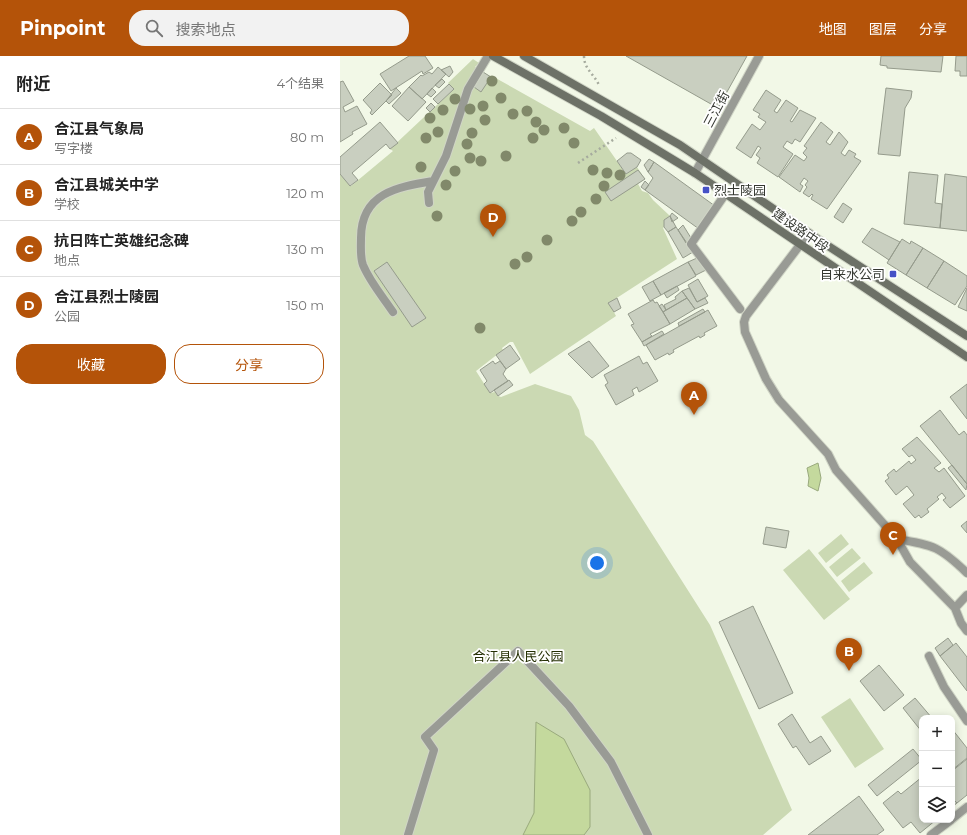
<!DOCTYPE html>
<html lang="zh">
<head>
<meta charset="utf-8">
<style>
  body { margin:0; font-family:Montserrat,"Noto Sans SC",sans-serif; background:#f2f2f2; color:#222 }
  .controls { position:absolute; right:12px; bottom:12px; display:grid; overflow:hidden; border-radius:8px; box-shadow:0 2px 10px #0003 }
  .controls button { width:36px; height:36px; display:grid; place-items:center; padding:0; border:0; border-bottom:1px solid #e0e0e0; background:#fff; color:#222; font:20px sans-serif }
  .you { position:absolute; left:257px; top:507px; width:14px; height:14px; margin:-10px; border:3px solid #fff; border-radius:50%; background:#1a73e8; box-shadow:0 0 0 6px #1a73e833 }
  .badge { display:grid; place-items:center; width:26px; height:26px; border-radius:50%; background:#b45309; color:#fff; font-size:13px; font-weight:700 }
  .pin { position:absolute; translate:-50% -33px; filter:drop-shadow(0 1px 2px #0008) }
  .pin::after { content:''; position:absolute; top:21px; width:14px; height:12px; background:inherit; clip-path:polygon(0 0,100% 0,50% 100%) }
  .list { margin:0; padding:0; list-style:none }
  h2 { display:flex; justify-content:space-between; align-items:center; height:52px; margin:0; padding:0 16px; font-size:17px }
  h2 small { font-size:13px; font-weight:400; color:#767676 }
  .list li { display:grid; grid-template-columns:26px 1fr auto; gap:12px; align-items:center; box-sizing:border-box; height:56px; padding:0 16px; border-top:1px solid #e0e0e0 }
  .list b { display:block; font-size:15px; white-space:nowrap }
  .list p { margin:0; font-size:13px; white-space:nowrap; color:#767676 }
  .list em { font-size:13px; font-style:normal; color:#767676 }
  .actions { display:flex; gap:8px; padding:12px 16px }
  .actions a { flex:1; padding:9px 0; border:1px solid #b45309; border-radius:16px; text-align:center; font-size:14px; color:#b45309 }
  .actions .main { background:#b45309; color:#fff }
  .icon { flex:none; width:22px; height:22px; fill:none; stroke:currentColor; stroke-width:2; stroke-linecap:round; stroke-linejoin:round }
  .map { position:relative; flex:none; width:627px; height:779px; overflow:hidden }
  header { display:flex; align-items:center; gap:24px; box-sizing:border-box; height:56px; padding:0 20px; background:#b45309; color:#fff }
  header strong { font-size:19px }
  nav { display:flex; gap:22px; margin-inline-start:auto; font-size:14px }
  .search { width:280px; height:36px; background:#f2f2f2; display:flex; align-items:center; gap:10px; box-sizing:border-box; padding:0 14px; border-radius:16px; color:#767676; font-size:15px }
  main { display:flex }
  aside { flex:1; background:#fff }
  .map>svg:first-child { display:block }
  .green { fill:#cbd9b3 }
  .water { fill:#c4d99d; stroke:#99a97d }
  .building { fill:#c9cfc0; stroke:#959b8c }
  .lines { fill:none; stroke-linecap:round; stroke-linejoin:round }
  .service-casing { stroke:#d0d5c6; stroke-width:10 }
  .minor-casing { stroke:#d0d5c6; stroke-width:10 }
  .secondary-casing { stroke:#d0d5c6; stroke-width:10 }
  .path { stroke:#a6ab9e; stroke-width:2.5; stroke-dasharray:2 3; stroke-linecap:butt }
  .service { stroke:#999b95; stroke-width:8 }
  .minor { stroke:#999b95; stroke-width:8 }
  .secondary { stroke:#6d7167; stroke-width:8 }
  .tree { fill:#81896a }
  .poi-dot { fill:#4652c6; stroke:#fff; stroke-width:1.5 }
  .labels { text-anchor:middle; stroke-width:3.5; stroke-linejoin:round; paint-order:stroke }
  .street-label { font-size:13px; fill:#353831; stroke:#fff }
  .poi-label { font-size:13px; fill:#353831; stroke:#fff; text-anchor:start }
  .park-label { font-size:13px; fill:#242f03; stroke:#fff }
</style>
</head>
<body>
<header>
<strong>Pinpoint</strong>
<div class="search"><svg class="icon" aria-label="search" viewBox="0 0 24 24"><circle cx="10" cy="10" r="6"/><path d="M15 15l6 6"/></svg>搜索地点</div>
<nav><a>地图</a><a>图层</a><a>分享</a></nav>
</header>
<main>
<aside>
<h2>附近<small>4个结果</small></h2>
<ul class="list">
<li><span class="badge">A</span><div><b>合江县气象局</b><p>写字楼</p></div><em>80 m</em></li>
<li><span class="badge">B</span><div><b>合江县城关中学</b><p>学校</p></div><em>120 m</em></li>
<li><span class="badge">C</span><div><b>抗日阵亡英雄纪念碑</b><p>地点</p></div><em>130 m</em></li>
<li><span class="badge">D</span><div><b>合江县烈士陵园</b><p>公园</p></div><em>150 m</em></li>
</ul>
<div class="actions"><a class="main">收藏</a><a>分享</a></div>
</aside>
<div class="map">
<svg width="627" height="779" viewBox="0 0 627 779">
  <rect width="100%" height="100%" fill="#f2f8e7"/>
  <path class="green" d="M133,3L139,7L135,11L151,21L152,20L250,75L254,72L286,118L297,111L305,123L298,128L302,135L308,137L313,144L330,160L324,164V171L323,172L337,203L269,247L276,260L190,318L173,286H170L162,292L163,294L136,315L150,337L155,336L158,340L161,341L195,328L231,340L239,354L245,379L253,385L370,569L452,754L423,779H0V118L11,130L53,95L50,93L114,33L108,27Z
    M501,478L509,488L486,507L478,497Z
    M512,492L521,502L497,521L489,511Z
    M469,493L510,543L484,564L443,514Z
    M524,506L533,517L509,536L501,525Z
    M510,642L544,693L515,712L481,661Z"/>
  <path class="water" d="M478,407L481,422L478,435L468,430L469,422L467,412Z
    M196,666L224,683L250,734V771L244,779H183L194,757Z"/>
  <path class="building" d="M69,0H85L93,12L83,18L82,15L51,35L40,18Z
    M286,0H407L378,52Z
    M541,0H603L601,16L547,12V10L540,9Z
    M616,0H627V20H620V15H615Z
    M110,10L113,16L109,21L101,14Z
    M98,11L106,18L82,43L69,31L81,19L82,20L89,16L92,18Z
    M143,16L151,21L141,36L134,31Z
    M102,23L105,26L99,32L95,29Z
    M3,25L14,45L3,51L5,56L17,50L27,68L12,76L13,78L0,86V26Z
    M40,27L52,39L32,59L30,57L32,54L23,44Z
    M109,28L114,33L98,48L93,43Z
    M69,31L86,46L68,65L52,50Z
    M56,32L61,37L49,48L46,45Z
    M92,32L96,36L91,41L87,38Z
    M546,32L572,35L571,42L565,52L560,100L538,98Z
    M426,34L441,44L434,55L437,57L446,44L458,52L450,65L452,66L460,54L476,62L460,86L455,83L452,88L447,85L443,91L453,98L438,121L417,107L420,102L416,99L421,92L418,90L411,102L396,92L412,68L420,74L426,66L418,61L420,58L413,54Z
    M91,47L95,51L90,56L86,52Z
    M40,66L58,87L50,93L46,88L12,117L18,124L10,130L0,118V101Z
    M481,66L493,76L486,86L490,89L499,76L508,86L501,97L505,100L509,94L516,98L514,101L521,105L487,153L471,143L473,139L472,138L469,141L463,137L467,131L465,129L468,125L464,122L460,128L463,130L460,136L439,121L455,99L464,105L467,101L463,97L467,92L464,90Z
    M287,97H291L301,104L297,111L286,118L277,105Z
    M309,103L314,106L308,116L304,109Z
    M314,106L375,150L359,173L305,134L313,122L308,116Z
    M298,114L305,123L271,145L265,136Z
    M569,116L598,119L595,147L602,148L600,172L564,168Z
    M605,118L627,121V175L600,172Z
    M305,125L309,129L305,134L301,131Z
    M503,147L512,153L503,167L494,161Z
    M332,157L338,162L332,166L330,160Z
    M330,160L336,171L328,176L324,171V164Z
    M343,169L351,182L346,187L338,174Z
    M336,171L353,196L343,202L328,176Z
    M532,172L560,186L549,204L522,186Z
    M562,183L570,188L571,185L583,192L566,219L547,207Z
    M583,192L604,205L587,232L566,219Z
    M357,202L366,214L356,219L348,206Z
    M604,205L627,220V230L615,249L587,232Z
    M47,206L86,262L72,271L34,215Z
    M348,206L356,220L321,239L313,225Z
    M358,223L368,240L357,246L348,229Z
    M313,225L321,239L310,245L302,231Z
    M337,230L339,234L327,242L324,237Z
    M349,232L357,246L365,242L368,247L355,253L342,235Z
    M627,232V255L618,251Z
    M342,235L347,242L326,254L324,249L336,243L335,241Z
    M277,242L281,252L274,256L268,247Z
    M347,242L355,253L330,268L323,256Z
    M313,244L315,247L317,246L330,268L310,278L312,280L302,286L291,269L294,268L288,258Z
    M322,248L326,254L323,256L319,250Z
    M363,253L365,256L339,270L338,267Z
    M368,254L377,270L364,277L365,279L360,282L359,280L333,294L334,296L329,299L328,297L315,304L306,289Z
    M322,275L324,278L304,290L302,286Z
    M249,285L269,310L252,322L228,298Z
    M170,289L180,303L166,313L156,299Z
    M299,300L303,308L307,306L318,325L299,336L297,331L292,334L294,339L276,349L265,329L268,327L264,319Z
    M153,305L155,308L160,305L166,313L163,318L168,325L150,337L144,328L147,325L140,314Z
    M169,324L173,329L158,340L154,334Z
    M627,328V363L610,341Z
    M600,354L619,379L624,375L627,379V428L580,370Z
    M577,381L601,407L594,412L599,416L604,412L625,440L610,452L603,444L606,442L602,437L597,441L599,443L587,453L589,456L581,462L579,459L575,462L563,448L574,439L567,430L556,439L545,425L549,422L547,419L554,413L556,416L569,405L571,408L576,404L572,399L569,401L562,393Z
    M612,409L627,428L626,434L608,412Z
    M627,465V477L621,470Z
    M426,471L449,475L446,492L423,488Z
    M413,550L453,637L419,653L379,566Z
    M608,582L613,589L600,600L595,592Z
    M616,587L627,601V635L600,600Z
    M539,609L564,639L544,655L520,625Z
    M575,642L592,662H582V676L563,652Z
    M452,658L470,687L481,680L491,695L469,709L456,690L453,692L438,668Z
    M612,673L627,692V702L612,714Z
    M573,693L582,704L537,740L528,729Z
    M627,703V739L617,747L612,742V715Z
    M582,721V764H596L580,777L571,766L563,772L543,747L558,735L561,738Z
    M519,740L544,774L537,779H468Z
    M612,742L617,747L612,751Z"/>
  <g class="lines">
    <defs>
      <path id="service" d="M386,137L351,188L400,253
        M89,147L88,136L106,100L128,33L148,0
        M469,177L406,260L404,266L405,276L426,323L439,344L488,398L496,414L557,483L570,506L615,552L621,567L627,575
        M53,256C43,241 30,226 23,209C20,201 21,191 21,182C21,137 57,131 93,125
        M557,483C594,489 600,491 627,517
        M615,552L627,539
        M589,600L604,631L627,665
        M612,763L627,751
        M68,779L94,694L85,681L178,595L229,650L271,706L308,779
        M591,779L611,764"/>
      <path id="minor" d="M355,117L419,0"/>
      <path id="secondary" d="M153,0L261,60L355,117L627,301
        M184,0L340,89L479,184L627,280"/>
    </defs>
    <use href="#service" class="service-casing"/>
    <use href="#minor" class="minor-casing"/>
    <use href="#secondary" class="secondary-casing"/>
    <path class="path" d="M244,0C244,13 254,18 259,29
      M238,107L276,82"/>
    <use href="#service" class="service"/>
    <use href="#minor" class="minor"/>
    <use href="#secondary" class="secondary"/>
  </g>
  <g class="tree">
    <circle cx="152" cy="25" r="5.5"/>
    <circle cx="161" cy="42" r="5.5"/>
    <circle cx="115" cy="43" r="5.5"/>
    <circle cx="143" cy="50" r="5.5"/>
    <circle cx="130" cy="53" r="5.5"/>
    <circle cx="103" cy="54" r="5.5"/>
    <circle cx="187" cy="55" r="5.5"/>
    <circle cx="173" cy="58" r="5.5"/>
    <circle cx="90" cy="62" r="5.5"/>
    <circle cx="145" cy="64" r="5.5"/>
    <circle cx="196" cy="66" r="5.5"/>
    <circle cx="224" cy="72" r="5.5"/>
    <circle cx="204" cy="74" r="5.5"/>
    <circle cx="98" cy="76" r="5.5"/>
    <circle cx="132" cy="77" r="5.5"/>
    <circle cx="86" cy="82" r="5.5"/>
    <circle cx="193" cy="82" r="5.5"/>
    <circle cx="234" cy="87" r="5.5"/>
    <circle cx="127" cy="88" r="5.5"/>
    <circle cx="166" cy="100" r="5.5"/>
    <circle cx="130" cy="102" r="5.5"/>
    <circle cx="141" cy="105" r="5.5"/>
    <circle cx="81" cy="111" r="5.5"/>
    <circle cx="253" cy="114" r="5.5"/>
    <circle cx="115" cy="115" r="5.5"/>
    <circle cx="267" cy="117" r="5.5"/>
    <circle cx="280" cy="119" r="5.5"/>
    <circle cx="106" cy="129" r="5.5"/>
    <circle cx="264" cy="130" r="5.5"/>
    <circle cx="256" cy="143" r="5.5"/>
    <circle cx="241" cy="156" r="5.5"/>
    <circle cx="97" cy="160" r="5.5"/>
    <circle cx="232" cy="165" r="5.5"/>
    <circle cx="207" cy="184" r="5.5"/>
    <circle cx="187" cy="201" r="5.5"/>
    <circle cx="175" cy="208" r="5.5"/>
    <circle cx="140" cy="272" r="5.5"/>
  </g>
  <g class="poi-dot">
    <rect x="362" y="130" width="8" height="8" rx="2"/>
    <rect x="549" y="214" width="8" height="8" rx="2"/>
  </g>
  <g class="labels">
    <g class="street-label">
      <text transform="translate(376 53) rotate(-62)" y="5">三江街</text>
      <text transform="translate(461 174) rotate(35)" y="5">建设路中段</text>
    </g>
    <g class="poi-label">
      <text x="374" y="139">烈士陵园</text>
      <text x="545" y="223" text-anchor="end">自来水公司</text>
    </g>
    <g class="park-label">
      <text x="178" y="605">合江县人民公园</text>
    </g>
  </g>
</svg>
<div class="controls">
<button>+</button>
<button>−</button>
<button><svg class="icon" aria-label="layers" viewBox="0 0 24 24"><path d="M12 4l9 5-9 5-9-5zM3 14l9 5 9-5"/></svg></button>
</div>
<div class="you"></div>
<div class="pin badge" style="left:354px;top:359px">A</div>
<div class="pin badge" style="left:509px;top:615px">B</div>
<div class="pin badge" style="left:553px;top:499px">C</div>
<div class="pin badge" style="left:153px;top:181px">D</div>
</div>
</main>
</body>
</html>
